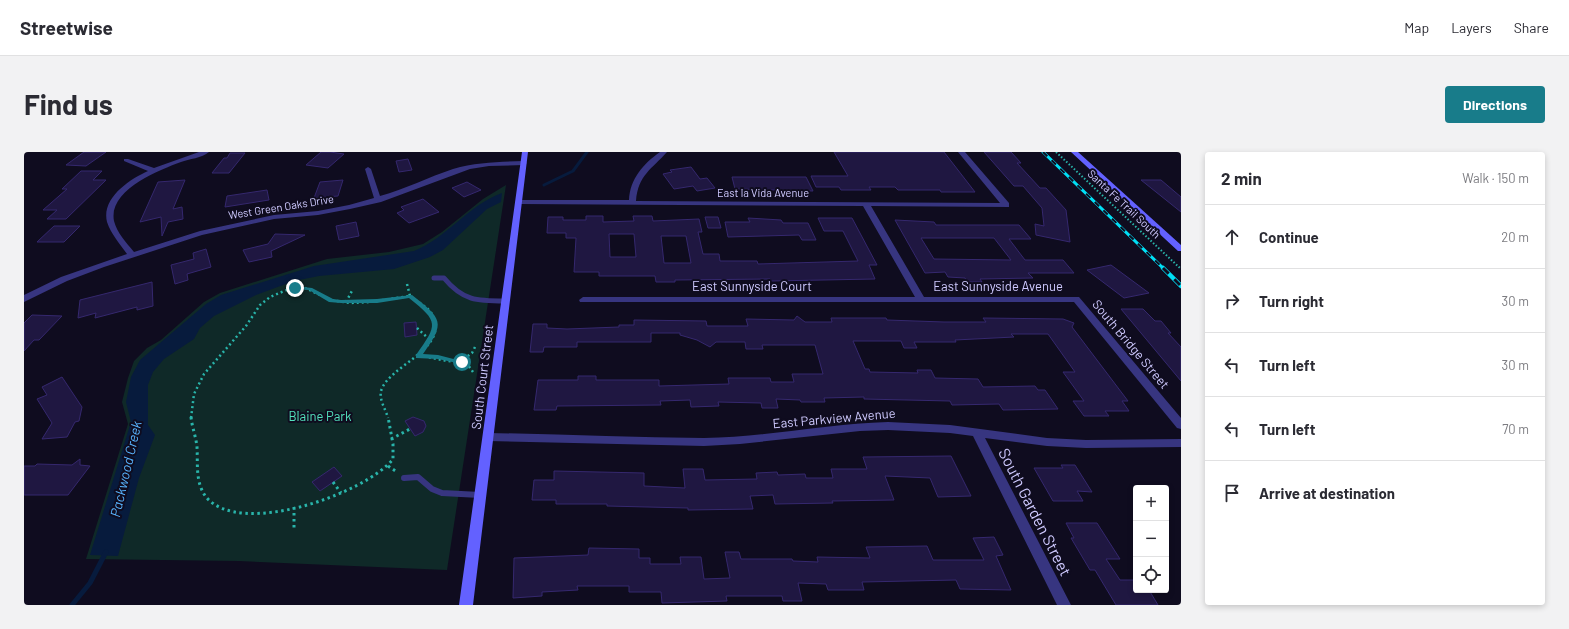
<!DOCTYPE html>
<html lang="en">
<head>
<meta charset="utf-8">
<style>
  body { margin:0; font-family:Barlow,sans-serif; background:#f2f2f3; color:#2b2b33 }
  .controls { position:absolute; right:12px; bottom:12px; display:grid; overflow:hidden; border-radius:4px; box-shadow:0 2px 6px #0003 }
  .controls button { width:36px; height:36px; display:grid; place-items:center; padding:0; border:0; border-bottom:1px solid #e1e1e2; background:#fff; color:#2b2b33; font:20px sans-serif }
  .stop { position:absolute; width:12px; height:12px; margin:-9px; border:3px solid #187c8a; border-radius:50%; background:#fff }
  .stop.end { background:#187c8a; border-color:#fff; box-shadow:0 1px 4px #0008 }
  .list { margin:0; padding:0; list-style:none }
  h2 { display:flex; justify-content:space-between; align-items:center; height:52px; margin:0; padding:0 16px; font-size:17px }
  h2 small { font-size:13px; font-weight:400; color:#7c7c81 }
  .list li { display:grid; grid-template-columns:26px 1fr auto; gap:12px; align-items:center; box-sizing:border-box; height:64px; padding:0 16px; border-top:1px solid #e1e1e2 }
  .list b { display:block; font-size:15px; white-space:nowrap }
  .list em { font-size:13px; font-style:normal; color:#7c7c81 }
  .icon { flex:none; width:22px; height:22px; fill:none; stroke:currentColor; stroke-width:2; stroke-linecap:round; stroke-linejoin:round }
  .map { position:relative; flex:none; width:1157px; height:453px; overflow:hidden; border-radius:4px }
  header { display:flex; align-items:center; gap:24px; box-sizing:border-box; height:56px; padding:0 20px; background:#fff; border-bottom:1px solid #e1e1e2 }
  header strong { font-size:19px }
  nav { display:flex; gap:22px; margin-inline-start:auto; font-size:14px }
  .intro { display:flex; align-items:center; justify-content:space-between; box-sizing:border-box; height:96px; padding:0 24px }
  h1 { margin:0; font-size:28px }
  .button { padding:10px 18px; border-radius:4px; background:#187c8a; color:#fff; font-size:14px; font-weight:700 }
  main { display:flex; gap:24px; padding:0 24px }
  aside { flex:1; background:#fff; border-radius:4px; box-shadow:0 2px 6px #0003 }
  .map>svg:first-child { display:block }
  .green { fill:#0f2928 }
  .water { fill:#071b3d }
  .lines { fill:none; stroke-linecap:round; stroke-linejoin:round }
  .stream-far1 { stroke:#071b3d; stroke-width:3 }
  .stream { stroke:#071b3d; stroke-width:5 }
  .building { fill:#1f1741; stroke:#35286e; fill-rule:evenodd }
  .path-far2 { stroke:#29b4aa; stroke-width:2; stroke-dasharray:1.5 2; stroke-linecap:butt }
  .path-far1 { stroke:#29b4aa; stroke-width:2.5; stroke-dasharray:2 3; stroke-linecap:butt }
  .path { stroke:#29b4aa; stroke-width:3; stroke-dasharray:2.5 3.5; stroke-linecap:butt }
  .lane-far1 { stroke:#373580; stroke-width:5 }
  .lane { stroke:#373580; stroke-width:6 }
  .street { fill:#373580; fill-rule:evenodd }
  .secondary { fill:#6361ff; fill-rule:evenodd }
  .rail-far1-casing { stroke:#00dff5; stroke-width:3 }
  .rail-casing { stroke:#00dff5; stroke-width:4.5 }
  .rail-far1 { stroke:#0f0c1f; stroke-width:2; stroke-dasharray:6; stroke-linecap:butt }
  .rail { stroke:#0f0c1f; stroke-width:3; stroke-dasharray:8; stroke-linecap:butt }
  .route { fill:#187c8a }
  .labels { text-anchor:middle; stroke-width:4; stroke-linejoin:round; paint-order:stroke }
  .far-street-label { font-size:11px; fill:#cfcaff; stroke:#0f0c1f }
  .street-label { font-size:13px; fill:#cfcaff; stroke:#0f0c1f }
  .park-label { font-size:13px; fill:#53e2bd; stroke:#0f0c1f }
  .water-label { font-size:14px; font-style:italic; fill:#58b4ff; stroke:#0f0c1f }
  .near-street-label { font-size:16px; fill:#cfcaff; stroke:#0f0c1f }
</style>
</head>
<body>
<header>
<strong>Streetwise</strong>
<nav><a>Map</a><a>Layers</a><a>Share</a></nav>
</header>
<div class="intro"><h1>Find us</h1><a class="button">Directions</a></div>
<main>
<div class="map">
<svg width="1157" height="453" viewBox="0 0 1157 453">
  <rect width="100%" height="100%" fill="#0f0c1f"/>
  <path class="green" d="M482,33L423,418L215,409L62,407L104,272L98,250L104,226L110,209L123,196L137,188L180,150L196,141L303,107L365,100L399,92L418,80L459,47Z"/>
  <path class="water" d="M478,41L477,50L463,57L419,98L406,105L370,117L295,124L270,129L232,143L190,164L176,176L170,187L140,207L129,220L124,233V273L131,283L115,326L94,404L66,403L107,270L102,250L107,225L116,208L182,152L197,143L290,114L390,99C423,86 444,53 478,41Z"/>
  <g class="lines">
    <path class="stream-far1" d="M520,33L549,19L563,0"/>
    <path class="stream" d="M48,453L66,431L82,400"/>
  </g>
  <path class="building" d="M60,0H82L62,14L42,13Z
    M297,0H306L320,2L304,16L282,13Z
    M810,0H920L951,40H917L916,38H874L871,35H845L847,38H817L815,35H792L787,24H824Z
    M960,0H987L997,11H993L1016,36H1022L1042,58L1046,90L1012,83L1011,72L1020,74L1018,56L999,34H990Z
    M206,1H221L205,21H188L200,6H203Z
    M384,7L388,18L375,20L372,9Z
    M667,15L676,27L683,26L691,36L673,39L669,34L650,37L639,22L648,20L646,18Z
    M57,19H78L69,28H82L42,67H23L33,58H19L43,37H38Z
    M708,25H782L789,39L711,37Z
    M161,28L149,57L158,55L159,67L144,70L138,84L137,65L116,70L134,30Z
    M319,28L314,44L290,46L296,30Z
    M1117,28H1137L1157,45V60Z
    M443,30L457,38L440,45L428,36Z
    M243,38L245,48L201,55L203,44Z
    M399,47L415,60L385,71L373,61L380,58L377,55Z
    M562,64H579V70L610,69L609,64H628L629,69L675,67L678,80H674L679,102H695L696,109H733L734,112L834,109L819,79H800L794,66H828L853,113H845L851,127L747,129L746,127L651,128V130H632L631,124H575V120H550L552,86H542V81H523L524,65H539V68H562ZM585,82H610L612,105H586ZM637,84H662L667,111H640Z
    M681,65H694L697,76H684Z
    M724,66L757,68L759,71H784L792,88H778L775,83L704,85L701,70H726Z
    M871,68L910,70L912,73H995L1007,87H985L1001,108H1039L1050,121H1004L1009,126L956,127L958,130H943L941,126L924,125L921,120L901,121ZM897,86H970L987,108L910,107Z
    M332,70L335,84L315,88L312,74Z
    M30,74H56L40,90H13Z
    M251,82L281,83L247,99L248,105L225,110L219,98L244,92Z
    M182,97L187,115L163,122L164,128L151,132L147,113L170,107L169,101Z
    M1087,113L1125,141L1100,146L1063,118Z
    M128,130L129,154L113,158V155L71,166L72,161L54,166L56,148Z
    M1097,157H1119L1131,169H1137L1147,181H1144L1157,195V229Z
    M8,163L38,164L15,188H10L0,199V171Z
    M773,164L781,170H808L807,166H862L863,168L920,170H962L959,166L1039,167L1050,171L1048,175L1104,249H1098L1105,259H1081L1085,264H1060L1049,249H1060L1039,220H1051L1024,182H987L990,185L931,188L932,190H890L893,196H880L877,189H829L841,217H845L846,220L894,221L893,218H907L911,226L954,227L959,235L1011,234L1014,238H1021L1034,257L979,258L975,252L928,253L926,249L840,247V245L800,246L801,250H777L776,248L752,247L754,256H738L737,251L694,250L695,254L667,255L666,248L636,249L637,253L533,254L532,258H510L514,228H554V224H572V228H635V234L705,232L704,226H746L747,230H770L768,222H799L791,193H738L739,197H722L721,190H692L686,195L673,188L656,183V181H627V190H553V195H520L519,200H506L509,172H523V176L543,177L595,175V173H610V168L682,169L683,174H724L722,167L770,168Z
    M392,170L393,183L381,185L380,171Z
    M38,225L58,255L55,269L51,270L43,285L18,287L28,271L13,247L23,243L18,235Z
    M389,265L400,269L402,274L399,280L391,284L381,269Z
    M927,304L947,344L914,345L906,326L861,324L870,348L808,349L809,351L751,352L749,343L726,344L729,357L664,358V356L583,354V352H532V348H508L510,328H530V319L620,321V334L661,336L659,317H679L681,328L733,327L732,321L753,320L754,323L781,322L782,326H809L807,317H843L839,305Z
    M56,307V313L66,314L44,343H0V314H11L13,312L48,313Z
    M1037,313H1051L1068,340L1053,339L1059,349H1029L1010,316H1039Z
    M310,315L318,324L296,339L288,330Z
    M1042,371H1073L1096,407H1082L1096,428H1112V438H1125L1134,453H1092L1071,418H1066L1047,386H1050Z
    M970,385L979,403L972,404L987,438L936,437L932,428L838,430L840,438H804L802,432L774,431L778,449H759L758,444H702L703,449L638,451L637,440H605V434H553L554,438L518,440V444L489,446L490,406L564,403L565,396L615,397V406H626V412H657L656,405H677L680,427L706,426L701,400H715L717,407H768L769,409L794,410L793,405L846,406L842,395L903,394L909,408H960L949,386Z"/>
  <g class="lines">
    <path class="path-far2" d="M1032,0L1157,117"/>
    <path class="path-far1" d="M383,132L386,144
      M322,150L329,137
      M393,176L406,188
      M395,204C409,205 423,211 437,209
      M449,220L444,213L437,209L448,201L452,193
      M167,266L170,242L180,222L222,174L236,153L246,145L265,137L279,135L307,148L326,151L346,150L386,144C393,150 405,155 409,164C425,197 364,214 357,239C355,248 362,258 364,266"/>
    <path class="path" d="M167,265C168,275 172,285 173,295C174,312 171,330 182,345C216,386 341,342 369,307V292L364,265
      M367,287L386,277
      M364,314L373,320
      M309,330L317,341
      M270,355V378"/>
    <path class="lane-far1" d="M410,126H420C439,149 453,149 481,149"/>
    <path class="lane" d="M380,326L394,325L408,337L418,341L456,343"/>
    <path class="street" d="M175,0H185C178,6 165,7 157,10C135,18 84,38 90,69C93,81 102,90 110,100L176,79L250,63L294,59L325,53L350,46L341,17L344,15L347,17L356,44C381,37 405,25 429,17C453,10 476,10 500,9L503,11L500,13L465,14L446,17L357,50L326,57L294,63L250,67L178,83L80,115L43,129L0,150V143L37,125L103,102C96,92 87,82 83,70C77,46 106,27 124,19L100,9V7H104L130,16Z
      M636,0H643C628,17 614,23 612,49L976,51L934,0H941L985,51V55L847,54L900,145H1055L1157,266V277L1153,276L1050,150H556L555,148L559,145H891L839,54L495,52L491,50L495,48H605C606,27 619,12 636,0Z
      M864,270L926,273L1023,286L1062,288L1157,287V295L1062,296L1023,294L961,286L1047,453H1033L949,284L926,281L864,278L836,279L716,292L680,294L464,289L460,288L459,285L460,282L464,281C536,282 608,286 680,286C741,285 802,272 864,270Z"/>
    <path class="secondary" d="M498,0H504L449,453H435Z
      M1047,0H1054L1157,93V99H1154Z"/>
    <defs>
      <path id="rail-far1" d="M1019,0L1140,117"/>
      <path id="rail" d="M1139,116L1157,134"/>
    </defs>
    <use href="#rail-far1" class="rail-far1-casing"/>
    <use href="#rail" class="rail-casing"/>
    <use href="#rail-far1" class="rail-far1"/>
    <use href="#rail" class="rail"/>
  </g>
  <path class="route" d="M271,134L288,136L309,147L317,148L353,147L388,143C418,167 422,170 399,202L414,203L441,210L438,212L414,207L392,206V203C414,172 415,170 385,146L353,151H317L305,150L285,138L269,137Z"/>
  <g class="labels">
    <g class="far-street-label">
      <text x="739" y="45">East la Vida Avenue</text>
      <text transform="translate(1100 52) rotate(43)" y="4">Santa Fe Trail South</text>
      <text transform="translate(257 55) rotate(-9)" y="4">West Green Oaks Drive</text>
    </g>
    <g class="street-label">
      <text x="728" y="139">East Sunnyside Court</text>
      <text x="974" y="139">East Sunnyside Avenue</text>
      <text transform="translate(1107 192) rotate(50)" y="5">South Bridge Street</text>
      <text transform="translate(458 225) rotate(-83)" y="5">South Court Street</text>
      <text transform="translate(810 266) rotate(-5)" y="5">East Parkview Avenue</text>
    </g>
    <g class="park-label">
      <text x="296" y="269">Blaine Park</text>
    </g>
    <g class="water-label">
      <text transform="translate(102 317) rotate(-77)" y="5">Packwood Creek</text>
    </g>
    <g class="near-street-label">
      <text transform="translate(1011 360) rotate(63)" y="6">South Garden Street</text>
    </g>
  </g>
</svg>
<div class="controls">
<button>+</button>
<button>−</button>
<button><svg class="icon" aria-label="locate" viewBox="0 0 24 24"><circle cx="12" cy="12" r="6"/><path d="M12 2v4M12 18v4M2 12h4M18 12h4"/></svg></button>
</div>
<div class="stop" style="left:438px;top:210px"></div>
<div class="stop end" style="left:271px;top:136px"></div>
</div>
<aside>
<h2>2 min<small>Walk · 150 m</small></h2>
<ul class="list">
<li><svg class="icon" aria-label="ahead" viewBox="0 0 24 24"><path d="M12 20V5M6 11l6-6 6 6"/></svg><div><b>Continue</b></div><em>20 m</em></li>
<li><svg class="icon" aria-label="right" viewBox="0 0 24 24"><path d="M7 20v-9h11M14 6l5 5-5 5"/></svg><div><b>Turn right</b></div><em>30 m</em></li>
<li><svg class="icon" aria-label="left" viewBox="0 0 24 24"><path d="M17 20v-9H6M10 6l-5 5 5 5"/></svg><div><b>Turn left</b></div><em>30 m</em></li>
<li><svg class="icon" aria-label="left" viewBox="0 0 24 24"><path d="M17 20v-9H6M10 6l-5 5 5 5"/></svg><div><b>Turn left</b></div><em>70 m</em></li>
<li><svg class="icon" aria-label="arrive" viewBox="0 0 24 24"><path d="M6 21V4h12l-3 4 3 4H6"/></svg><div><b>Arrive at destination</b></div></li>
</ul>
</aside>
</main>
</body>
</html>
